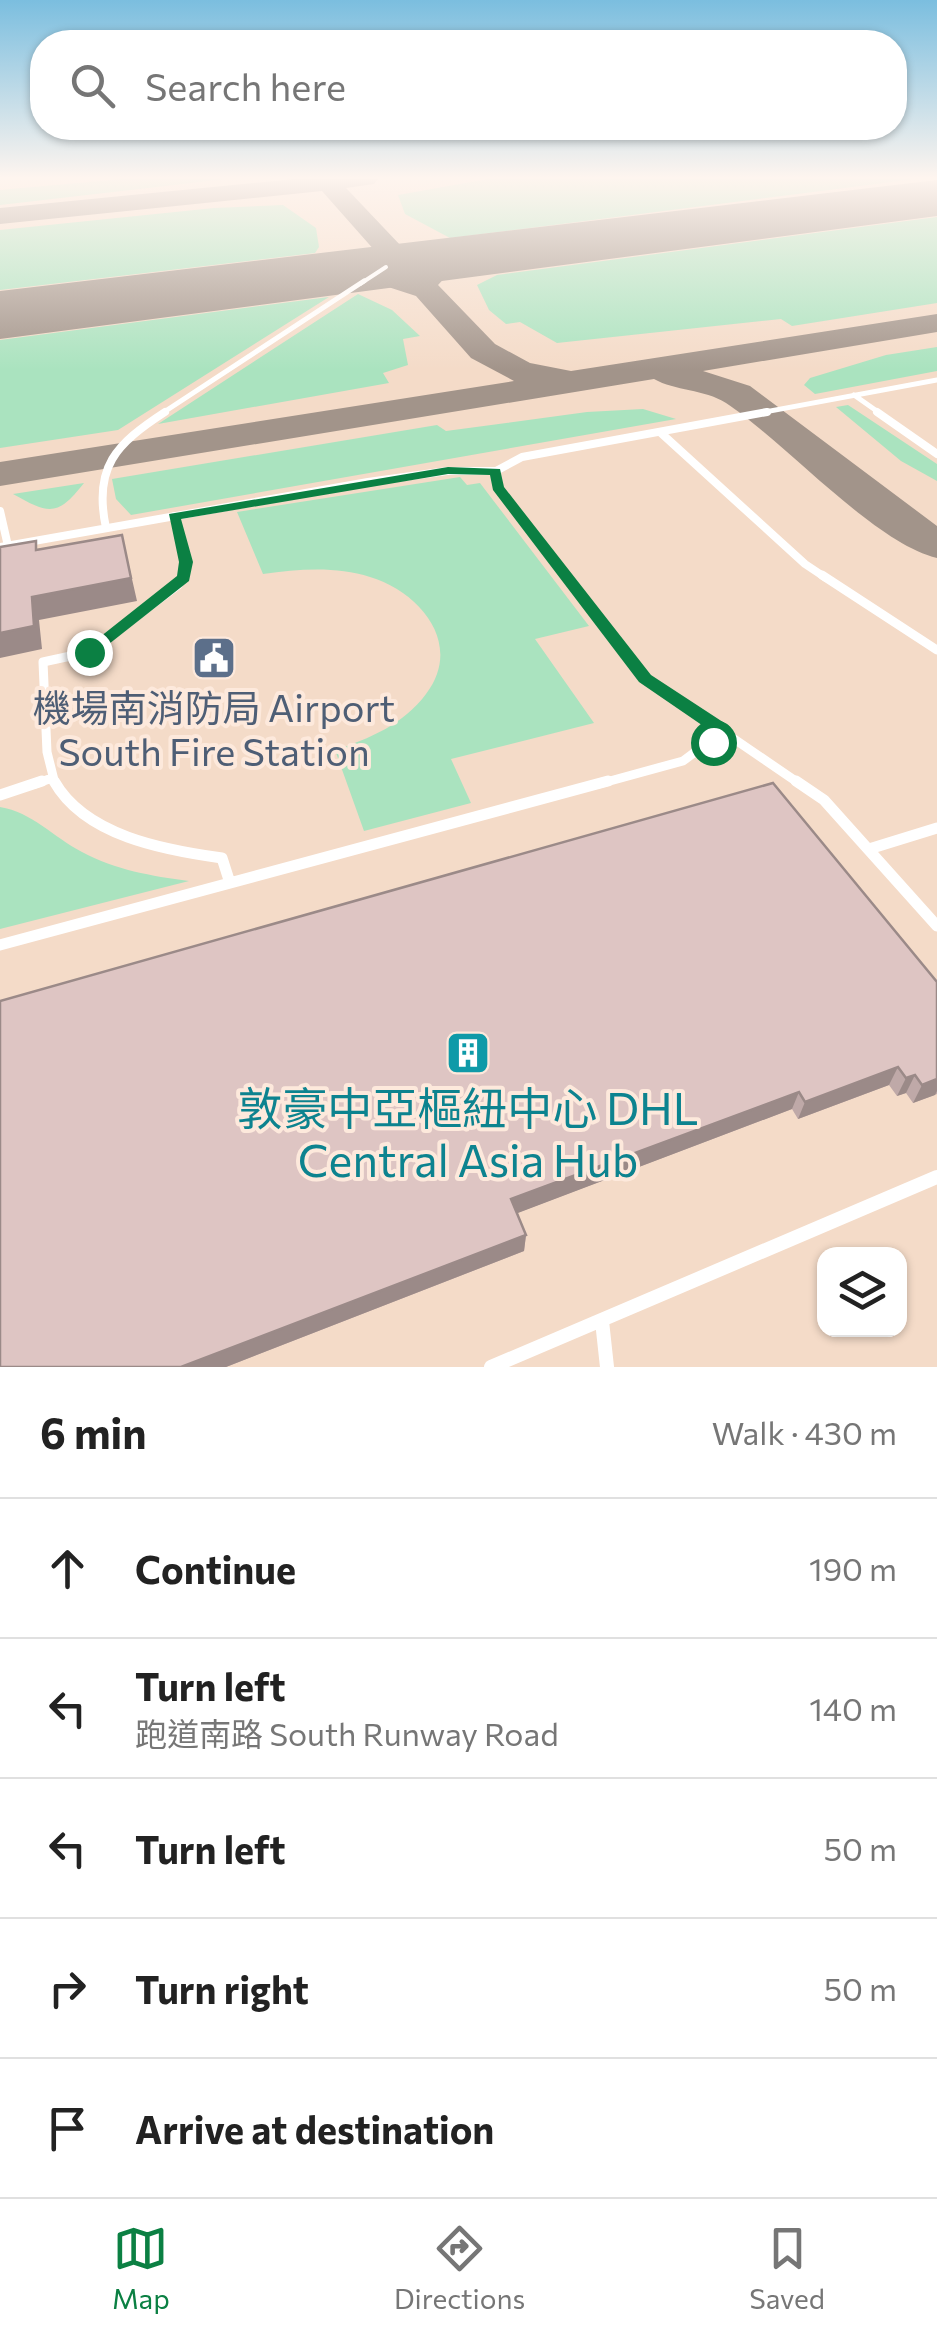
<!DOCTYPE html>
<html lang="en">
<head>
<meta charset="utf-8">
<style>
  body { margin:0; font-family:Commissioner,"Noto Sans TC",sans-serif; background:#f6f6f6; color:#222 }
  .controls { position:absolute; right:30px; bottom:30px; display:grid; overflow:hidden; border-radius:20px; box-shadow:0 2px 8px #0004 }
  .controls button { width:90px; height:90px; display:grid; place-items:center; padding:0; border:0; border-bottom:2px solid #e0e0e0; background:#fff; color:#222; font:50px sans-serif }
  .stop { position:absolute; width:30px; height:30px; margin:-22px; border:8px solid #0b8043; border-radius:50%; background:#fff }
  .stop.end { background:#0b8043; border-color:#fff; box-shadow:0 2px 10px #0008 }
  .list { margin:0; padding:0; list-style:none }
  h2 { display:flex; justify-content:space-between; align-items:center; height:130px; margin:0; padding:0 40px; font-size:42px }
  h2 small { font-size:32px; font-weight:400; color:#767676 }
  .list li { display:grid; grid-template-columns:65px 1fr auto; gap:30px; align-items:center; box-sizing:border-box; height:140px; padding:0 40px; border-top:2px solid #e0e0e0 }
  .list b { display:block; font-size:38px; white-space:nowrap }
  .list p { margin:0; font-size:32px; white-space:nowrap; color:#767676 }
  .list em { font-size:32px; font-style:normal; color:#767676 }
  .icon { flex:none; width:55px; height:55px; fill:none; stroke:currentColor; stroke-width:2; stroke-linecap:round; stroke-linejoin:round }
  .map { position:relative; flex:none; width:937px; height:1367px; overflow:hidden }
  .search { position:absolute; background:#fff; box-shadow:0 2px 8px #0004; left:30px; right:30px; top:30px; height:110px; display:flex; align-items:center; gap:25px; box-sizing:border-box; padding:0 35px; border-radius:40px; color:#767676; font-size:38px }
  .sheet { height:830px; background:#fff }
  nav { display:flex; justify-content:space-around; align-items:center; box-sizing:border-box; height:140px; border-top:2px solid #e0e0e0; background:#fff; font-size:28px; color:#767676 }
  nav a { display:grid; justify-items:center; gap:5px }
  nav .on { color:#0b8043 }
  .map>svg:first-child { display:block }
  .built { fill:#f4dbc8; fill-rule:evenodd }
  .green { fill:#aae3bf }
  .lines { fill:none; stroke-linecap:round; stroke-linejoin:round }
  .taxiway { fill:#a2948a; fill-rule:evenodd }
  .runway { fill:#a2948a; fill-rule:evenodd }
  .lane-far5 { stroke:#fff; stroke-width:4 }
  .lane-far4 { stroke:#fff; stroke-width:5 }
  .lane-far3 { stroke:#fff; stroke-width:8 }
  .lane-far2 { stroke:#fff; stroke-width:9 }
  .lane-far1 { stroke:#fff; stroke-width:11 }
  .lane { stroke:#fff; stroke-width:14 }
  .wall { fill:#bfa9a8 }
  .shaded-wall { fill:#9b8a88 }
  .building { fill:#dec5c3; stroke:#9b8a88; stroke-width:2.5 }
  .route { fill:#0b8043 }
  .labels { text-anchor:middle; stroke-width:8; stroke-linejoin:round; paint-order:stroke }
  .service-label { font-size:38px; fill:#4e5e75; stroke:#fde9dc }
  .near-culture-label { font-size:45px; fill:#0d838f; stroke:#fde9dc }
</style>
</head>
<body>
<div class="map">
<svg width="937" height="1367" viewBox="0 0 937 1367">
  <rect width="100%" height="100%" fill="#fde9dc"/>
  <path class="built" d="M0,179H937V1367H0ZM824,1254H900V1330H824Z"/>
  <path class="green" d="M122,179H226L0,205V190Z
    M488,179H915L450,238L405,214L398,195Z
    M283,205L316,228L319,247L315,253L0,290V230L214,208Z
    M937,217V303L792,326L781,319L557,343L520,322L506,324L489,310L477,285L497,275Z
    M358,294L392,310L420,336L403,339L408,365L383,373L389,383L158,424Z
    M329,297L118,430L0,448V340Z
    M937,347V371L815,394L804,385L810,378L886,355Z
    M848,405L937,464V481L901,461L836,407Z
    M643,409L676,419L131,515L116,499L112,479L437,425L446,431L587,412Z
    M460,477L467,485L480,483L589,626L535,639L594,723L451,759L471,803L364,831L335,750C369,739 404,724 426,694C464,644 420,592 370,577C336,566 299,569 263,574L237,512Z
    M84,483C58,516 50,515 13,494Z
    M0,807C32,812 53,837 82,852C116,870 151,876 189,881L0,929Z"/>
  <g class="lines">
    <path class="taxiway" d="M295,179H378L374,184L346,188L421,267C437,254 468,244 488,249L492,255L488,261L452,270L438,285L495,344L530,363L571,371L937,314V332L703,371L750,386L937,526V558C874,543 785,442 726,403C704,389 675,391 654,379L0,486V462L514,381L471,358L416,296L379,284L312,281L308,275L322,266L391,269L322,191L0,224V208Z
      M937,185V199L850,217L837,209L850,201Z
      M66,297L81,306L77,312L0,320V302Z"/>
    <path class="runway" d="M937,180V216L0,339V291Z"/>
    <path class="lane-far5" d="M360,284L386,267"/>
    <path class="lane-far4" d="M854,395L881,414
      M161,414L364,281
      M754,414L937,380"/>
    <path class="lane-far3" d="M877,412L937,454
      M661,433L805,564L826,578
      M496,471L498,487L568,578
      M0,511L8,546
      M174,516L187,570L182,578
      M106,528C93,467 116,444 165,412
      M0,547L368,482L447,471H496L522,457L767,412"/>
    <path class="lane-far2" d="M566,575L645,678L800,784
      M822,575L937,650
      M35,784L52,778
      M55,784L47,752L43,662L89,652L178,585L184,575
      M599,784L683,761L723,731"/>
    <path class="lane-far1" d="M54,781C85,836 164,850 222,858L230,883
      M796,781L824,800L937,926
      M0,795L42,781
      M869,849L937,828
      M0,945L608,781"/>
    <path class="lane" d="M602,1321L607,1367
      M491,1367L937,1177"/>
  </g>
  <path class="wall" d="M937,982V1094L913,1103L906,1093L897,1096L889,1085L798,1119L792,1109L517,1213L526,1235L524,1251L226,1367H0Z"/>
  <path class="shaded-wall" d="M122,535L137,601L39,620L42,649L0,658V633L32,597Z
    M898,1067L889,1085L798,1119L805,1102Z
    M915,1075L906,1093L897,1096L906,1078Z
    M937,1079V1091L935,1095L913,1103L922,1085Z
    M799,1092L792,1109L510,1216L511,1199Z
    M526,1235L524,1251L226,1367H181Z"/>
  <path class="building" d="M122,535L131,578L32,597L34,626L0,633V547L36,541V550Z
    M773,783L937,982V1079L922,1085L915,1075L906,1078L898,1067L805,1102L799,1092L511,1199L526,1235L181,1367H0V1001Z"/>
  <linearGradient id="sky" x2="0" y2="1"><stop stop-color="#7bbedf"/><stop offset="0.48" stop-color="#fef5ef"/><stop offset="1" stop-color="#fef5ef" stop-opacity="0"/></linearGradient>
  <rect width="937" height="370" fill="url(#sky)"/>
  <path class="route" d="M448,467L500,469L504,487L651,675L729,726L731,730L719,746H707L704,742L712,732L639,682L493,490L490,475L448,474L181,519L193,562L189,581L95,655L81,652L177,576L179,562L169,514Z"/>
  <defs>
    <symbol id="civic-square" viewBox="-11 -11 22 22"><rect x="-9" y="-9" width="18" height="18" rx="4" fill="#5c6f8a" stroke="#fde9dc"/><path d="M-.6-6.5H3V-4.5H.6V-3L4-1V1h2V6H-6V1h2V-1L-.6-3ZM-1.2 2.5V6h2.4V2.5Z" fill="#fff"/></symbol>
    <symbol id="building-square" viewBox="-11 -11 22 22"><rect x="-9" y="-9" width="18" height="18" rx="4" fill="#0f9aa8" stroke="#fde9dc"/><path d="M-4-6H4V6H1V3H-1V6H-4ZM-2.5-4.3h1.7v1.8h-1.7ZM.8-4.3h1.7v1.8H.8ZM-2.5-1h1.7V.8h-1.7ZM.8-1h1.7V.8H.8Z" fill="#fff"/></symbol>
  </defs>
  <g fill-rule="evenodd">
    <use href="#civic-square" x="189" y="633" width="50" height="50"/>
    <use href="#building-square" x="443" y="1028" width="50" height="50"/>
  </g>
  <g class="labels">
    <g class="service-label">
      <text x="214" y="722">機場南消防局 Airport<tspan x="214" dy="44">South Fire Station</tspan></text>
    </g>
    <g class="near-culture-label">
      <text x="468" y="1125">敦豪中亞樞紐中心 DHL<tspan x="468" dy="52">Central Asia Hub</tspan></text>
    </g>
  </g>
</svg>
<div class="controls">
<button><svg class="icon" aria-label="layers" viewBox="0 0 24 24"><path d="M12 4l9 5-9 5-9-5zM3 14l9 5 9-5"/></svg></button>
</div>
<div class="stop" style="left:713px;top:742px"></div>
<div class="stop end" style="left:89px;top:652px"></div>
<div class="search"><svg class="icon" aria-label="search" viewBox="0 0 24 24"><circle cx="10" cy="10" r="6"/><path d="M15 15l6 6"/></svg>Search here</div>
</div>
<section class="sheet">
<h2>6 min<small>Walk · 430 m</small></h2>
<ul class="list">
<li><svg class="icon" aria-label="ahead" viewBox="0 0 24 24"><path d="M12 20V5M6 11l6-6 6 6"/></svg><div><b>Continue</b></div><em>190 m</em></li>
<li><svg class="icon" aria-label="left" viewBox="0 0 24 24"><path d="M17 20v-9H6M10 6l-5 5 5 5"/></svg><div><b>Turn left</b><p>跑道南路 South Runway Road</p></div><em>140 m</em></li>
<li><svg class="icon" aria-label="left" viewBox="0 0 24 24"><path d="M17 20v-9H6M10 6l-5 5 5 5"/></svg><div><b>Turn left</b></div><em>50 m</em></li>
<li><svg class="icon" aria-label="right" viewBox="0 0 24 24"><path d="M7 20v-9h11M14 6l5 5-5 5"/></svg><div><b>Turn right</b></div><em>50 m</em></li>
<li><svg class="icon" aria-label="arrive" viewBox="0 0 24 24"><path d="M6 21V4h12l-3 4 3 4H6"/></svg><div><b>Arrive at destination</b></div></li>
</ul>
</section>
<nav>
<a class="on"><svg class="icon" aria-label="map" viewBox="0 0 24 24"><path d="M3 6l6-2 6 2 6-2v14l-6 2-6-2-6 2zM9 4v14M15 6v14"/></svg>Map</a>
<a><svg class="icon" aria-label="directions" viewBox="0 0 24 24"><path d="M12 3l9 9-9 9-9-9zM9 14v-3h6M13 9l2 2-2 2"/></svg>Directions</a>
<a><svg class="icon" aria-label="saved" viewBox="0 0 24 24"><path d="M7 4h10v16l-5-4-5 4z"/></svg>Saved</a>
</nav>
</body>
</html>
